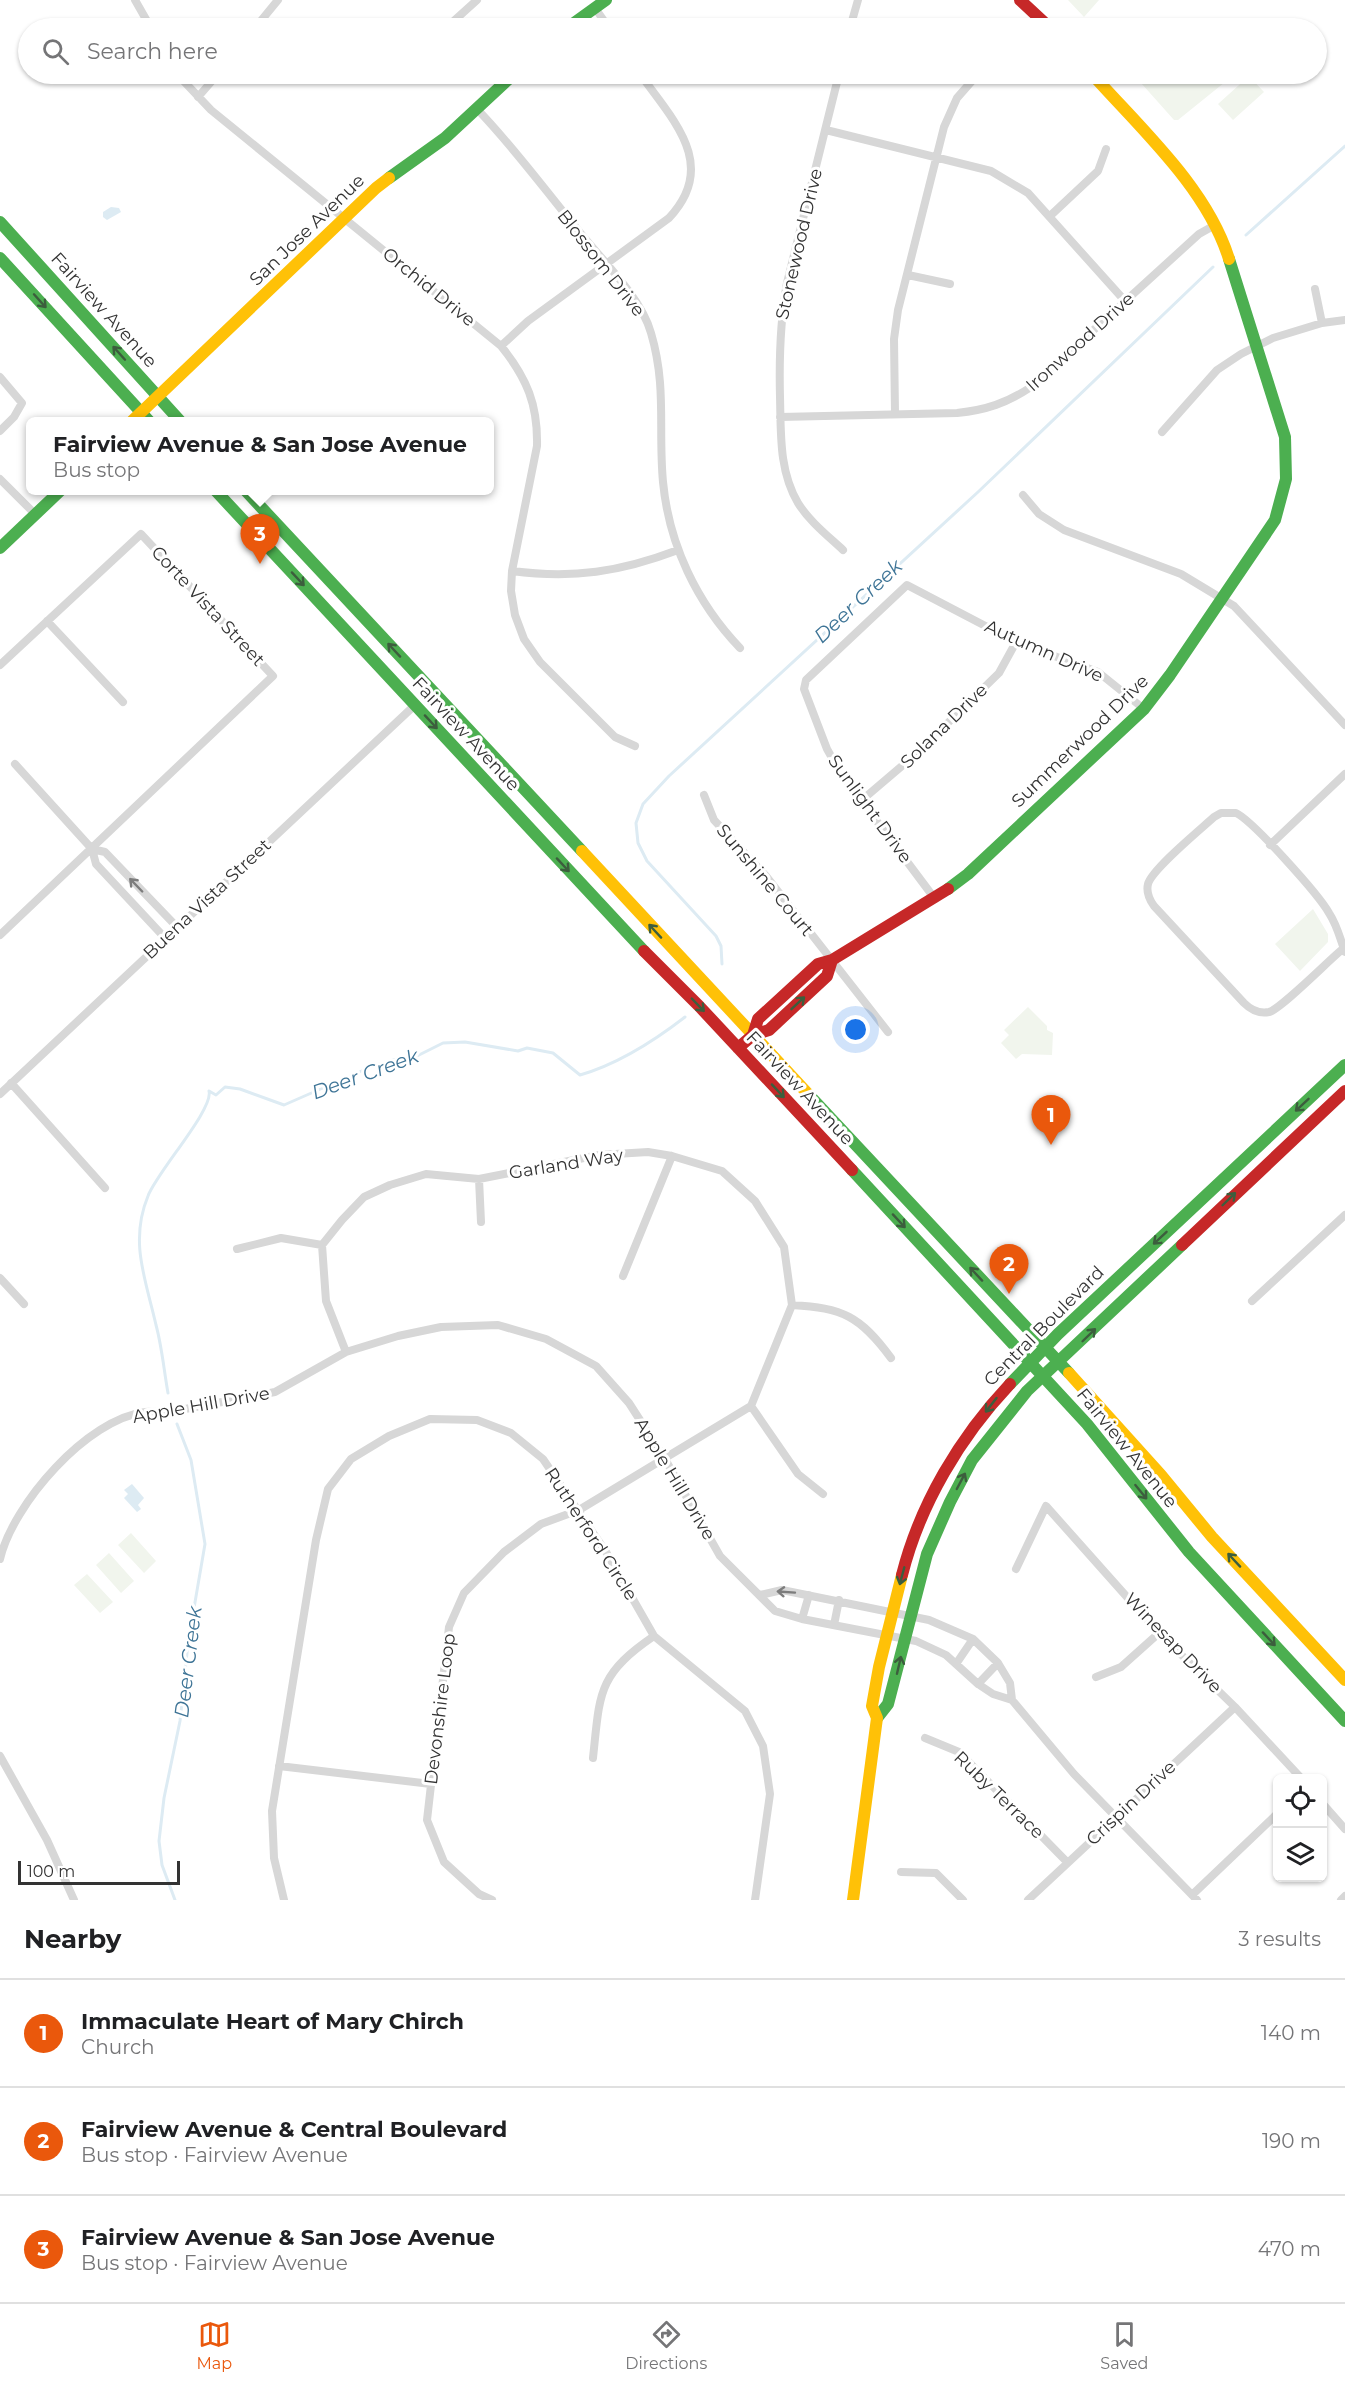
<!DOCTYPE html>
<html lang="en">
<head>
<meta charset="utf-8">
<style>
  body { margin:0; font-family:Montserrat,sans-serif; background:#f2f2f2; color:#202124 }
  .controls { position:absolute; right:18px; bottom:18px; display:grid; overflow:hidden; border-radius:9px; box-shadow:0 2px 4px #0004 }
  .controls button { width:54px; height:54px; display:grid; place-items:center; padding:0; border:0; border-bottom:2px solid #e0e0e0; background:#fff; color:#202124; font:30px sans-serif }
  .scale { position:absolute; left:18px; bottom:15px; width:162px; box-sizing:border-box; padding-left:6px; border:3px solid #333; border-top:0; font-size:16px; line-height:21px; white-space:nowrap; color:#333; -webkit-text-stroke:4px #fff; paint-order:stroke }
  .you { position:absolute; left:856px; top:1030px; width:21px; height:21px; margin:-15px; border:4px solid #fff; border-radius:50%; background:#1a73e8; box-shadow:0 0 0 9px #1a73e833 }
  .badge { display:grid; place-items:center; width:39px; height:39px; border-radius:50%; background:#ea580c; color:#fff; font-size:20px; font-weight:700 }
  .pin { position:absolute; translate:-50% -50px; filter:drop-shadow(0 2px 3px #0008) }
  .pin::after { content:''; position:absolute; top:32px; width:21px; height:18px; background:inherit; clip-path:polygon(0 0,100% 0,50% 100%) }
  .popup { position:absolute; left:26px; top:417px; width:468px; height:78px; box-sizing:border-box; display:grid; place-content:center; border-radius:9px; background:#fff; filter:drop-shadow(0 2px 4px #0005); font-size:20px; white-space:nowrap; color:#757577 }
  .popup b { font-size:22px; color:#202124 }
  .popup::after { content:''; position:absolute; left:50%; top:100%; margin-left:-12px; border:12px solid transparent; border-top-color:#fff }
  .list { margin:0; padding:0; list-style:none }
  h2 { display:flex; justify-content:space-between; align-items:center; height:78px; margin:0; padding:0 24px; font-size:26px }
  h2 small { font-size:20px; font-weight:400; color:#757577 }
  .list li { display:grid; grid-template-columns:39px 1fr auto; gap:18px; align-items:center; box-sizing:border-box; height:108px; padding:0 24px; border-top:2px solid #e0e0e0 }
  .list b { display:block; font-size:22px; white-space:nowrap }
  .list p { margin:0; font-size:20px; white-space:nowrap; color:#757577 }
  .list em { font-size:20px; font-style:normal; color:#757577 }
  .icon { flex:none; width:33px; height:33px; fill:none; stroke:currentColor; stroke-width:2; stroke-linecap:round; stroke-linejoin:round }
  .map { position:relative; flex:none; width:1345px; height:1900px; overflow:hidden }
  .search { position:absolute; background:#fff; box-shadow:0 2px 4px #0004; left:18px; right:18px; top:18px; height:66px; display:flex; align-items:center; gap:15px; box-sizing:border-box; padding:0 21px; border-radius:33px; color:#757577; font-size:22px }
  .sheet { height:402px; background:#fff }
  nav { display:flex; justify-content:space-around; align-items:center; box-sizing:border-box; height:84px; border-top:2px solid #e0e0e0; background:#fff; font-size:16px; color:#757577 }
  nav a { display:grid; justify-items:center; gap:3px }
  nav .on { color:#ea580c }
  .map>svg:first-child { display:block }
  .green { fill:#f1f5ed }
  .water { fill:#ddebf3 }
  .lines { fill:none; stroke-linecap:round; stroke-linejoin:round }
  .stream { stroke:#ddebf3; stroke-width:3 }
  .street { stroke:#d7d7d7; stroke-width:8 }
  .fast { stroke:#4caf50; stroke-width:12 }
  .slow { stroke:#ffc107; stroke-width:12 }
  .jam { stroke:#c62828; stroke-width:12 }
  .oneway { stroke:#3c5e3d }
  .oneway2 { stroke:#7d7d7d }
  .labels { text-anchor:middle; stroke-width:6; stroke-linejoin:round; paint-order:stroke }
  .street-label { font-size:18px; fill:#333; stroke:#fff }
  .water-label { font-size:20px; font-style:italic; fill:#3f7597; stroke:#fff }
</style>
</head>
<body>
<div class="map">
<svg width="1345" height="1900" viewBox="0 0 1345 1900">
  <rect width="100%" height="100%" fill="#fff"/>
  <path class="green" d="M1068,0H1099L1084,17Z
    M1133,74H1235L1178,120H1174Z
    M1249,76L1264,92L1233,120L1218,104Z
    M1313,909L1328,934V942L1300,971L1275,944Z
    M1028,1007L1047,1026V1030L1053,1033L1052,1055L1022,1054L1016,1059L1001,1043L1009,1035L1004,1030Z
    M131,1533L156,1561L144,1573L118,1545Z
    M109,1553L134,1581L121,1593L96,1565Z
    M87,1574L113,1602L100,1613L74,1585Z"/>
  <path class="water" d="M111,207L119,208L121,212L107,220L103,217V212Z
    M132,1484L144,1498L138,1505L141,1509L137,1512L124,1498L128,1494L124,1490Z"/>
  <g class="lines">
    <path class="stream" d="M1246,235L1345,146
      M722,964L721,946L716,936L647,861L638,843L636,823L643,804L669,776L978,492L1213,267
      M168,1393C164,1371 162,1347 156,1325C146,1280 129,1242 148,1196C157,1172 214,1109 209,1091L216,1095L225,1087L240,1089L284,1105L373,1066L393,1060L417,1056L443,1043L465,1042L518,1051L527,1048L553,1053L580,1075C618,1064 654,1041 685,1017
      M175,1900L162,1865L159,1841L164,1798L180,1721L188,1643L205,1544L191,1460L177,1424"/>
    <path class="street" d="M135,0L151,28
      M595,8L609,28
      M255,28L278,0
      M446,28L477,0
      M850,28L858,0
      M177,74L211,110L501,346C527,378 538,405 537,446L512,571L511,591L515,615L524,639L540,662L615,737L635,746
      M839,74L787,283C780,321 779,358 780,397C781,434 779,471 798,503C809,521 828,536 843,550
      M198,97L218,74
      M476,108C513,146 544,189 578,230C601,259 641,297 651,333C667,387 658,429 663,482C669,545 697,603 740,648
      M826,130L991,171L1028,193L1125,301
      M1050,216L1098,171L1106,149
      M908,275L950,284
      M1315,289L1322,323
      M501,346L528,321L669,218C719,165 673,120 640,74
      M0,377L22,403L14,417L0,431
      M895,413L894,339L898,310L944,127L957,98L978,74
      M780,417L957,413C986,410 1007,403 1031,387L1199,234L1215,225
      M1162,432L1217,370L1241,354L1273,338L1322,323L1345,320
      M0,479L36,515
      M1023,495L1039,514L1064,530L1181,574L1234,606L1345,725
      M512,571C573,579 620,572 678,550
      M47,621L123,702
      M0,665L141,534L273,676L0,935
      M15,764L92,849L96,864L165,938
      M704,795L714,820L766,876L888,1032
      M862,800L916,754L999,673L1016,642
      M1270,845L1345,774
      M92,849L105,852L177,927
      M935,899L840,772L827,749L804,689L806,680L907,585L1016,642L1098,672L1144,709
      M1345,947L1344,948C1330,959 1281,1009 1269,1012C1259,1014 1251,1010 1244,1003L1154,906C1149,899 1146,892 1148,884C1152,869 1201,829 1214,817L1221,813H1236C1253,821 1319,895 1329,913C1337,925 1340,938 1345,952
      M11,1083L105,1188
      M0,1094L415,705
      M479,1179L481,1222
      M237,1249L281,1238L322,1245
      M623,1276L672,1156
      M0,1278L24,1304
      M1252,1301L1345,1215
      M792,1305C843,1308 860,1316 891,1358
      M346,1352L326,1301L322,1245L342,1220L364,1197L390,1185L426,1174L479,1179L599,1155L648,1152L672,1156L722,1171L755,1201L784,1247L792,1305L751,1406L579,1510L541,1524L504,1552L464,1593L449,1627L427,1820L444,1862L479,1894L492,1900
      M751,1406L798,1474L823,1494
      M0,1559C13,1504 87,1419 145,1412C151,1411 158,1412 164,1413L275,1392L346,1352L398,1336L441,1327L498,1325L546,1339L596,1366L629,1403L665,1459L720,1556L775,1611L802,1619L916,1641L946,1655L978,1684L993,1694L1012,1700L1074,1774L1197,1900
      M1016,1569L1046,1506L1159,1633L1235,1707L1301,1778
      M760,1595L782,1590L929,1620L973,1639L998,1663L1010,1683L1012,1700
      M802,1619L809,1595
      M834,1625L839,1600
      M956,1664L973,1639
      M1096,1677L1121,1667L1159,1633
      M978,1684L998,1663
      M925,1738L959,1752L1067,1862
      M0,1756L47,1840L74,1900
      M593,1758C600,1693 597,1675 654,1636
      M279,1766L431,1784
      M1322,1803L1345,1829
      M901,1872L936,1873L963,1900
      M1192,1895L1278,1813
      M284,1900L274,1858L272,1811L316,1540L328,1489L351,1459L389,1436L430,1419L477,1420L511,1433L543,1459L606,1552L654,1636L745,1711L763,1746L770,1794L755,1900
      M1028,1900L1235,1707
      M1341,1900L1345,1896"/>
    <path class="fast" d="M567,28L606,0
      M389,178L445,138L514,74
      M0,222L181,422
      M0,258L150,422
      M215,490L644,951
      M245,490L582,851
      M0,548L61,490
      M948,889L968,874L1144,709L1170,675L1275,520L1286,479L1285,437L1229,259
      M810,1096L1069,1373
      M852,1170L1087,1424L1189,1552L1345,1721
      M1010,1384L1058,1334L1345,1065
      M877,1718L888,1704L927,1554L950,1502L972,1460L1027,1391L1182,1245"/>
    <path class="slow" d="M1092,74C1141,129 1207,188 1229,259
      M131,422L376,188L389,178
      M582,851L810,1096
      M1069,1373L1161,1475L1212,1537L1345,1680
      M853,1900L877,1718L872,1706L879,1667L902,1575"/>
    <path class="jam" d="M1020,0L1050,28
      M644,951L699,1006L852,1170
      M753,1035L758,1019L818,964L832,960L948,889
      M738,1048L753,1035L769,1030L827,976L832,960
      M1182,1245L1345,1091
      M902,1575C920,1504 960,1437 1010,1384"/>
  </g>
  <defs><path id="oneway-shaft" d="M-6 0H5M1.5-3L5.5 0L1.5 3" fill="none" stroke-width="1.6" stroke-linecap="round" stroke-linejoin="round" transform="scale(1.5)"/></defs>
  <g class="oneway">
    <use href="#oneway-shaft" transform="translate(40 301) rotate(48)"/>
    <use href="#oneway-shaft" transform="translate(119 353) rotate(-132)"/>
    <use href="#oneway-shaft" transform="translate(298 579) rotate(47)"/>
    <use href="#oneway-shaft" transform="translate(394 650) rotate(-133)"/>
    <use href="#oneway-shaft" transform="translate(431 722) rotate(47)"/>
    <use href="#oneway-shaft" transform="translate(563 865) rotate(47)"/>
    <use href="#oneway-shaft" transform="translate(655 931) rotate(-133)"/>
    <use href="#oneway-shaft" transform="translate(798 1003) rotate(-43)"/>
    <use href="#oneway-shaft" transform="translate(698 1005) rotate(46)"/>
    <use href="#oneway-shaft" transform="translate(778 1091) rotate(47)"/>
    <use href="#oneway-shaft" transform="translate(1302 1105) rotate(137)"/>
    <use href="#oneway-shaft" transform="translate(1229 1199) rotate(-44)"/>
    <use href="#oneway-shaft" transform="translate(899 1221) rotate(47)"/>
    <use href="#oneway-shaft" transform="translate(1160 1238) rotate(137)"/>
    <use href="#oneway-shaft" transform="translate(976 1274) rotate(-133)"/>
    <use href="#oneway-shaft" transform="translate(1089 1335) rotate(-44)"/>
    <use href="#oneway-shaft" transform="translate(991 1405) rotate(128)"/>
    <use href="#oneway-shaft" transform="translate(961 1481) rotate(-62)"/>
    <use href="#oneway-shaft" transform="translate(1141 1492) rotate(51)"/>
    <use href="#oneway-shaft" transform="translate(1234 1560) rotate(-133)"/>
    <use href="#oneway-shaft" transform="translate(902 1576) rotate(105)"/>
    <use href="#oneway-shaft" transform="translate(1269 1639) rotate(47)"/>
    <use href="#oneway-shaft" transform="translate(899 1665) rotate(-77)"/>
  </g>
  <g class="oneway2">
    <use href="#oneway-shaft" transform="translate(136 885) rotate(-134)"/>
    <use href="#oneway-shaft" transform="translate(786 1592) rotate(-176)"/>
  </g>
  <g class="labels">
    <g class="street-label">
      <text transform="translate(307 230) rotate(-44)" y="6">San Jose Avenue</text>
      <text transform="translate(799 244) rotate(-77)" y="6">Stonewood Drive</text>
      <text transform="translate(601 263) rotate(52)" y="6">Blossom Drive</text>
      <text transform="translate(429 287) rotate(39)" y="6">Orchid Drive</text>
      <text transform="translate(104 310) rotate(48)" y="6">Fairview Avenue</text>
      <text transform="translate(1080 342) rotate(-42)" y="6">Ironwood Drive</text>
      <text transform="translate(208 606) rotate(47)" y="6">Corte Vista Street</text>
      <text transform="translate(1044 651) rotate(24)" y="6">Autumn Drive</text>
      <text transform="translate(944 726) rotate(-44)" y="6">Solana Drive</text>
      <text transform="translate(466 734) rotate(47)" y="6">Fairview Avenue</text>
      <text transform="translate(1080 741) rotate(-44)" y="6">Summerwood Drive</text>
      <text transform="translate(870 809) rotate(54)" y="6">Sunlight Drive</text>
      <text transform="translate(765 880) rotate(50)" y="6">Sunshine Court</text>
      <text transform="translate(207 899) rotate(-43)" y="6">Buena Vista Street</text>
      <text transform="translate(800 1088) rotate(47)" y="6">Fairview Avenue</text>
      <text transform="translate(566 1164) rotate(-9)" y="6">Garland Way</text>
      <text transform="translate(1044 1326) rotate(-45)" y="6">Central Boulevard</text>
      <text transform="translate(201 1405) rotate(-10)" y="6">Apple Hill Drive</text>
      <text transform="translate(1127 1448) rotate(51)" y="6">Fairview Avenue</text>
      <text transform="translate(675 1479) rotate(59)" y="6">Apple Hill Drive</text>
      <text transform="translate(591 1534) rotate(57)" y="6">Rutherford Circle</text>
      <text transform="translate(1173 1643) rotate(46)" y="6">Winesap Drive</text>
      <text transform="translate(440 1709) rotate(-83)" y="6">Devonshire Loop</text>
      <text transform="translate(999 1795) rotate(44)" y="6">Ruby Terrace</text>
      <text transform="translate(1131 1803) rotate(-43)" y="6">Crispin Drive</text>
    </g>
    <g class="water-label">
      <text transform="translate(858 601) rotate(-43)" y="7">Deer Creek</text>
      <text transform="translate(365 1074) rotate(-20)" y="7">Deer Creek</text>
      <text transform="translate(188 1662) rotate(-83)" y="7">Deer Creek</text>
    </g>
  </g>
</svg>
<div class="controls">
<button><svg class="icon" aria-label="locate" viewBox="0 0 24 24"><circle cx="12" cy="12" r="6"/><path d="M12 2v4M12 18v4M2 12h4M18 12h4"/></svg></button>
<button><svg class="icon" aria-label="layers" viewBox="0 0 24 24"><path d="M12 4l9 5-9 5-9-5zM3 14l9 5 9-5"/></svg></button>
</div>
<div class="scale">100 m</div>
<div class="you"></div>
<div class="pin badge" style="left:1051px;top:1145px">1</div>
<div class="pin badge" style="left:1009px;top:1294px">2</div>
<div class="pin badge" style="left:260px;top:564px">3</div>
<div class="popup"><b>Fairview Avenue &amp; San Jose Avenue</b>Bus stop</div>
<div class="search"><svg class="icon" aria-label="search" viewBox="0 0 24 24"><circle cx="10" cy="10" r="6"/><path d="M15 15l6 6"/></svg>Search here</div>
</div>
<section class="sheet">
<h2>Nearby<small>3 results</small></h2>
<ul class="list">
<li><span class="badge">1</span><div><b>Immaculate Heart of Mary Chirch</b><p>Church</p></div><em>140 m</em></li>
<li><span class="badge">2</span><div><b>Fairview Avenue &amp; Central Boulevard</b><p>Bus stop · Fairview Avenue</p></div><em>190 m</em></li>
<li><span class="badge">3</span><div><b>Fairview Avenue &amp; San Jose Avenue</b><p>Bus stop · Fairview Avenue</p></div><em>470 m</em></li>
</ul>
</section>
<nav>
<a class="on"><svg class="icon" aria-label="map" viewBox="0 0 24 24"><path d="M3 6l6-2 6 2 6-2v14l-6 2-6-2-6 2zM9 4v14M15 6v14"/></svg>Map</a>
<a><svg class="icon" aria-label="directions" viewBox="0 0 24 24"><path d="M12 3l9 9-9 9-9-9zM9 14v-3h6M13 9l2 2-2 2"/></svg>Directions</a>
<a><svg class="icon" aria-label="saved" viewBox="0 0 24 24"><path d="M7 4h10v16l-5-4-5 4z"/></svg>Saved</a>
</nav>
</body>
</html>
